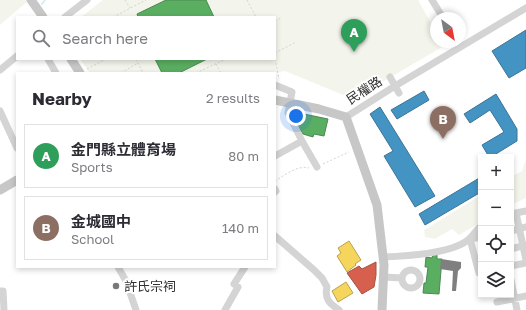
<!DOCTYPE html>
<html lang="en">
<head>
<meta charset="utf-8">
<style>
  body { margin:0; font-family:"Golos Text","Noto Sans TC",sans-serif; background:#f2f2f3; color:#2b2b33 }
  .controls { position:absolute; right:12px; bottom:12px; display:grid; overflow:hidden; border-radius:0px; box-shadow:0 2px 6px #0003 }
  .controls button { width:36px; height:36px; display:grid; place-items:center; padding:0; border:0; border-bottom:1px solid #e1e1e2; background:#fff; color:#2b2b33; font:20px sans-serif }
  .compass { position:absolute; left:430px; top:12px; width:36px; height:36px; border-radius:50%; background:#fff; box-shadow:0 2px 6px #0003; rotate:148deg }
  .you { position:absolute; left:296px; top:116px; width:14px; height:14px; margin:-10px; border:3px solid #fff; border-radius:50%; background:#1a73e8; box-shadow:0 0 0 6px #1a73e833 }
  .badge { display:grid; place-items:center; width:26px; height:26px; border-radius:50%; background:#d93025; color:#fff; font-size:13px; font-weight:700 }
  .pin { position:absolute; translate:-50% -33px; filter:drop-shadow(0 1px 2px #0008) }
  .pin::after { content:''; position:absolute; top:21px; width:14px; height:12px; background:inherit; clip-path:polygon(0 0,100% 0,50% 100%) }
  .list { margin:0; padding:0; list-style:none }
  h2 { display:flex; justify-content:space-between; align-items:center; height:52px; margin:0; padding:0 16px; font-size:17px }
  h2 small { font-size:13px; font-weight:400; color:#7c7c81 }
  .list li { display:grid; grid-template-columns:26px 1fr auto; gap:12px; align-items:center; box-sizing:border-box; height:64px; margin:0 8px 8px; padding:0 8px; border:1px solid #e1e1e2; border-radius:0px }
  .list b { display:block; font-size:15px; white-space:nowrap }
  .list p { margin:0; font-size:13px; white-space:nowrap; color:#7c7c81 }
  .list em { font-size:13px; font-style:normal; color:#7c7c81 }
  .icon { flex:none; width:22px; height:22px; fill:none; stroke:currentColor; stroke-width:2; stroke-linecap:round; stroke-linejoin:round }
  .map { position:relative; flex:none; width:526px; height:310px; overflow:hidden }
  .search { position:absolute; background:#fff; box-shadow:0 2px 6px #0003; left:16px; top:16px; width:260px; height:44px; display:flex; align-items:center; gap:10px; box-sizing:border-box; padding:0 14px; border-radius:0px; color:#7c7c81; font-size:15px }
  .panel { position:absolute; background:#fff; box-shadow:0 2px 6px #0003; left:16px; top:72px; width:260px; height:196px; border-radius:0px }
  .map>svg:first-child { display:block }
  .green { fill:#f3f5ec }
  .homes { fill:#f6d55c; stroke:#baa34e }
  .shops { fill:#d6604d; stroke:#a45144 }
  .schools { fill:#4393c3; stroke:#3d7597 }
  .public { fill:#5aae61; stroke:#4d8852 }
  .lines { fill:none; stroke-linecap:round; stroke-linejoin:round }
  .stream { stroke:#d8eef3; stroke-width:2 }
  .building { fill:#7f7f7f }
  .path { stroke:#d4d4d4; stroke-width:1; stroke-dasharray:2 2; stroke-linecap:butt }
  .minor { stroke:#d4d4d4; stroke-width:7 }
  .major { stroke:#c7c7c7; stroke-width:9 }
  .poi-dot { fill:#787878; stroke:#fff; stroke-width:1.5 }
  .labels { text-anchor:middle; stroke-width:4; stroke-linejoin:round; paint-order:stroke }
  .street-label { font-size:13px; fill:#2f2f2f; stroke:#fff }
  .poi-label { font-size:13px; fill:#2f2f2f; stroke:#fff; text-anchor:start }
</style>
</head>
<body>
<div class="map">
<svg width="526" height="310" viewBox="0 0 526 310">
  <rect width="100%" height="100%" fill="#fff"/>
  <path class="green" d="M0,0H27L28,1L0,25Z
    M103,0H418L436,32V42H442L444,46L353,99L285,71L275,73H90L80,59H275V17H81Z
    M526,160V198L511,205V177L522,171Z
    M481,195V222L459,235L452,229L435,239L425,237L424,230Z"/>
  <path class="homes" d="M349,241L361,260L355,264L356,265L347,272L337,256L341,253L338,248Z
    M346,282L353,293L338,302L332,291Z"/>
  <path class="shops" d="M376,262V275L374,287L362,294L347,273L359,266L362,269Z"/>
  <path class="schools" d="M526,30V68L509,78L492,51Z
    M424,91L429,100L397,119L391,110Z
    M496,94L517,129V141L491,157H489L482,145L504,132L490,110L470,123L464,114Z
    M380,107L435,196L415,207L384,156L393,151L370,114Z
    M481,177V192L425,225L419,214Z"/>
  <path class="public" d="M166,0H206L214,17H138L137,14Z
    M155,59H207L179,73H172L171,72L169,73H162Z
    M299,113L328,119L324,136L314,134L313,137L303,134L296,123Z
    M433,254L437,255V259H442L439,294L423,293L424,283H426L428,267H425L426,257L432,258Z"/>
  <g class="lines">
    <path class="stream" d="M42,4L45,0"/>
  </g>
  <path class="building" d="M441,259L461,262V268L458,271L456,291H452L453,271L440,269Z"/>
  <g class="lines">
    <path class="path" d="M125,0L130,8
      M247,0L256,17
      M113,17L146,0
      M275,21L281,18
      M275,53L296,42
      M136,59L143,73
      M275,59L279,79
      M216,64L221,73
      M87,69L106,59
      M121,73L138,63
      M196,73L226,59
      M323,164L349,152
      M275,181C285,175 297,165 309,168"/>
    <path class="minor" d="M432,0L443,18
      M65,17L87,0
      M48,59L56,73
      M0,70L17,56
      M390,77L399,93
      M275,85L292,92L288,113L302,141L275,156
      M0,111L17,148
      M346,117L395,86L526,8
      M302,141L317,167
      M275,189L276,191L275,192
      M516,213L526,260
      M511,214L526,211
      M511,231L526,227
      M275,236L314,270L322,278L327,287C324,299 330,304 339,310
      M481,237L470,239L479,273H481
      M511,249L526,245
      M383,257C406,256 450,254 468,240C473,236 476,230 481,226
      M511,266L526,263
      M118,267L126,281L136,310
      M402 279a9 9 0 1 1 18 0a9 9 0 1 1-18 0Z
      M384,277L402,278
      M511,280L517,310
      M0,291H3L4,310
      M497,302L526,296
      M225,310L238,287L234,284L245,267"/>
    <path class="major" d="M31,0L43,17
      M71,59L80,73
      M275,100L319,109L346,117L377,205L384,265L382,310
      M0,190L17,180"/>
  </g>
  <circle class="poi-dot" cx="116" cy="286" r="4"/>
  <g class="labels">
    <g class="street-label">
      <text transform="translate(364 90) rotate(-33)" y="5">民權路</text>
    </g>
    <g class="poi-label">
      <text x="124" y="291">許氏宗祠</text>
    </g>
  </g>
</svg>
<div class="controls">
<button>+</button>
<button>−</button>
<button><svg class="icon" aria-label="locate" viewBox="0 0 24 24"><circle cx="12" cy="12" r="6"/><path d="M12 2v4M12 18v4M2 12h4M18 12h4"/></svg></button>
<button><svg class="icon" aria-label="layers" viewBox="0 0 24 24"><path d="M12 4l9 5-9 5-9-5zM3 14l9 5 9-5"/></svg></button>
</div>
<svg class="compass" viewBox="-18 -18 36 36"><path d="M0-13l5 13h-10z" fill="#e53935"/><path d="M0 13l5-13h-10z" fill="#7c7c81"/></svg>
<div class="you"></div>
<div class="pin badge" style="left:354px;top:52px;background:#2e9e5b">A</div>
<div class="pin badge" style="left:443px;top:139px;background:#8d6e63">B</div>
<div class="search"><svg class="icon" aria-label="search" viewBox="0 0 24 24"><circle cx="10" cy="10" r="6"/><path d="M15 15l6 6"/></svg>Search here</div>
<section class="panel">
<h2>Nearby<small>2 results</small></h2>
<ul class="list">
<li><span class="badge" style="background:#2e9e5b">A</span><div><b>金門縣立體育場</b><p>Sports</p></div><em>80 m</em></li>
<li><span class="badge" style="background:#8d6e63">B</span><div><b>金城國中</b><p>School</p></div><em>140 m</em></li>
</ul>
</section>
</div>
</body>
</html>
